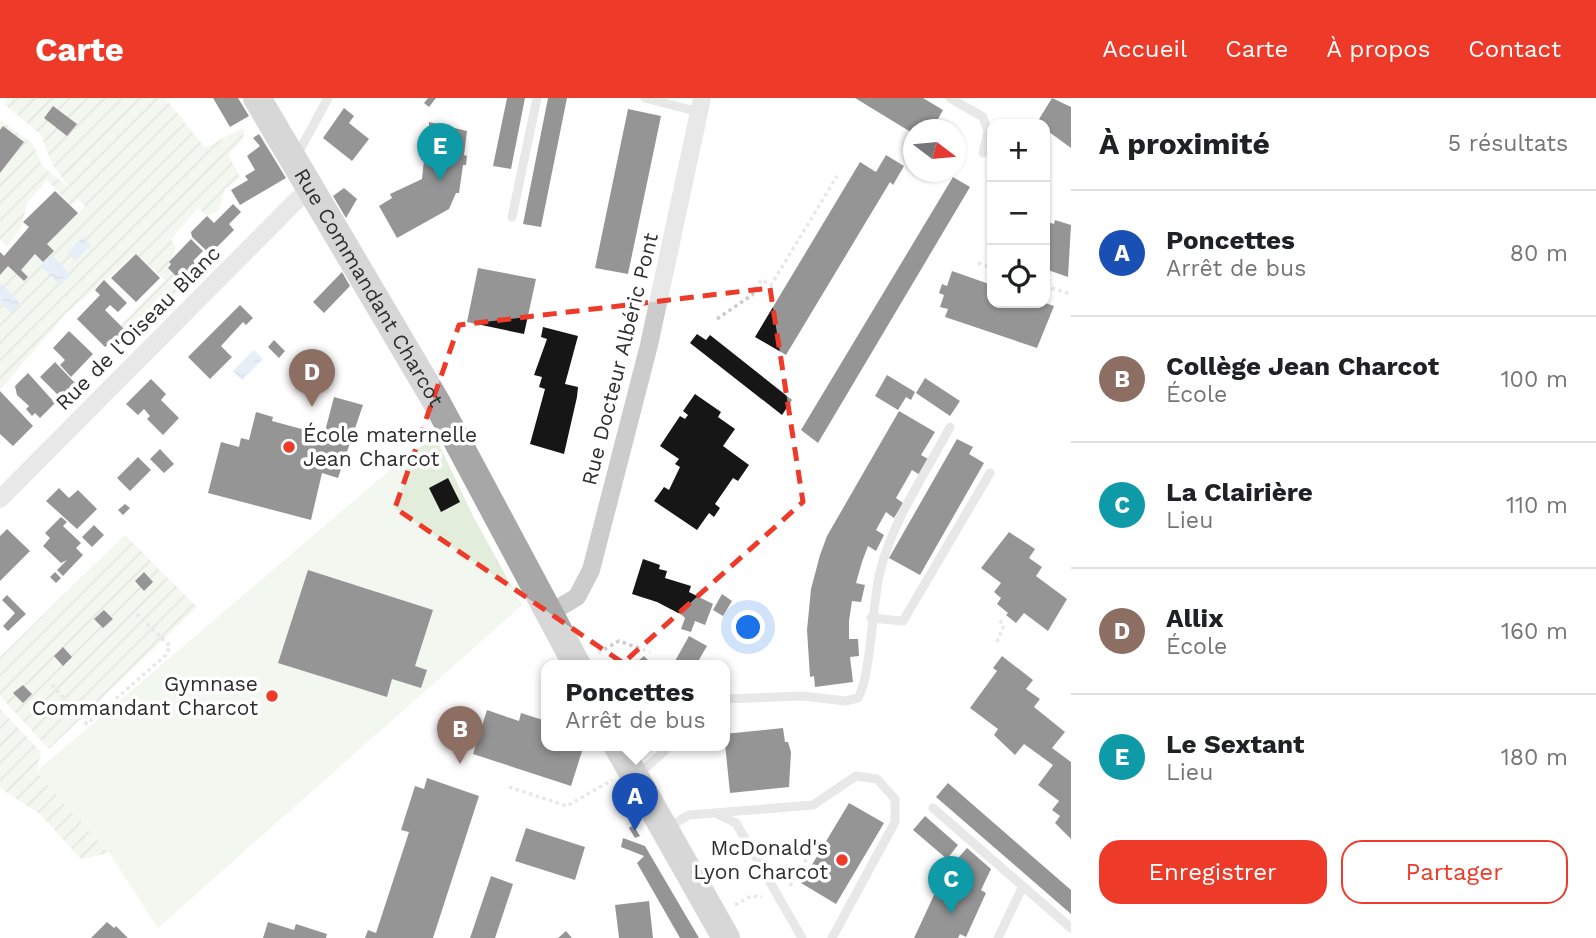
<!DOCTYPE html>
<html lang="fr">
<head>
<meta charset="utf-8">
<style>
  body { margin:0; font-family:"Work Sans",sans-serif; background:#f6f6f6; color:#202124 }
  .controls { position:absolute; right:21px; top:21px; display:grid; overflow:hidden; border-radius:14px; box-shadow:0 2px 5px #0004 }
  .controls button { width:63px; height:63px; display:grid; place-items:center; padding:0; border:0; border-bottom:2px solid #e0e0e0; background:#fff; color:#202124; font:35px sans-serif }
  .compass { position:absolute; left:903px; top:21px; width:63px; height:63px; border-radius:50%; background:#fff; box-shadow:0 2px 5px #0004; rotate:106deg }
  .you { position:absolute; left:749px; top:530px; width:24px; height:24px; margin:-18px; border:5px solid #fff; border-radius:50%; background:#1a73e8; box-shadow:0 0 0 10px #1a73e833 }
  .badge { display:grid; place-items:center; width:46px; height:46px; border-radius:50%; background:#ee3a29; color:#fff; font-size:23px; font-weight:700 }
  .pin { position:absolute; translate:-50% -58px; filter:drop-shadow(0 2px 4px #0008) }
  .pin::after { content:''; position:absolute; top:37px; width:24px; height:21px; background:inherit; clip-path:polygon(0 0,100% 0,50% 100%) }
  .popup { position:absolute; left:541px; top:562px; width:189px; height:91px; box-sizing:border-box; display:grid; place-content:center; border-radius:14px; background:#fff; filter:drop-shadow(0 2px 5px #0005); font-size:23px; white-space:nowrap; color:#757577 }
  .popup b { font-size:26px; color:#202124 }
  .popup::after { content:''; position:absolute; left:50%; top:100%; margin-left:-14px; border:14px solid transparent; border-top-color:#fff }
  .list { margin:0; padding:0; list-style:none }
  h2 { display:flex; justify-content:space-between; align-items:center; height:91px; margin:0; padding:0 28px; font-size:30px }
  h2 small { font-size:23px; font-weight:400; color:#757577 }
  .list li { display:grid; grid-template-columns:46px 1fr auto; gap:21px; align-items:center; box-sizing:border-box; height:126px; padding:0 28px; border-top:2px solid #e0e0e0 }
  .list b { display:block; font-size:26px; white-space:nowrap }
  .list p { margin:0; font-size:23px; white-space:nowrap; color:#757577 }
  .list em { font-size:23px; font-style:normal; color:#757577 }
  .actions { display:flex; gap:14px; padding:21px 28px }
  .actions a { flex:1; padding:16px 0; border:2px solid #ee3a29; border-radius:21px; text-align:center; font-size:24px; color:#ee3a29 }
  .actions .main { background:#ee3a29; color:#fff }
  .icon { flex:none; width:38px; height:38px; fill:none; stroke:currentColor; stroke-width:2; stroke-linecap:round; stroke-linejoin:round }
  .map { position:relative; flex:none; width:1071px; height:840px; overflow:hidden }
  header { display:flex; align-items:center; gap:42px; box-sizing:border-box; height:98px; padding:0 35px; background:#ee3a29; color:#fff }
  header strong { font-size:33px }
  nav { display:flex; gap:38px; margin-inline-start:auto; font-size:24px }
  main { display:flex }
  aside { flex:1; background:#fff }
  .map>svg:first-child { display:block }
  .garden { fill:url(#garden-furrows) }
  .pitch { fill:#e3eddc }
  .water { fill:url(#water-ripples) }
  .building { fill:#161616 }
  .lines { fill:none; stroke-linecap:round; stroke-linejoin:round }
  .path { stroke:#ccc; stroke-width:3.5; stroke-dasharray:3.5 3.5; stroke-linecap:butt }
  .lane { stroke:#ccc; stroke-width:9 }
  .street { stroke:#ccc; stroke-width:18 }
  .primary { stroke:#a7a7a7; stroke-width:28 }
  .marked { fill:none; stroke:#ee3a29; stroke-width:5; stroke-dasharray:14 9; stroke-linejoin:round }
  .poi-dot { fill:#ee3a29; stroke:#fff; stroke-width:2.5 }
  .labels { text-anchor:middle; stroke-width:7; stroke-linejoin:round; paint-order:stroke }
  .street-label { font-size:21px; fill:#2f2f2f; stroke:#fff }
  .poi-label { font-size:21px; fill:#2f2f2f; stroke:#fff; text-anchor:end }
</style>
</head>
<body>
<header>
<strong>Carte</strong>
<nav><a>Accueil</a><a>Carte</a><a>À propos</a><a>Contact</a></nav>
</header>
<main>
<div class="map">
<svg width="1071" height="840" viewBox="0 0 1071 840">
  <defs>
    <pattern id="garden-furrows" width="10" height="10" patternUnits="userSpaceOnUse" patternTransform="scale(1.75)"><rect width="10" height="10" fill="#e3eddc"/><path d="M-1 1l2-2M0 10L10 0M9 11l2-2" fill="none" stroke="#c3ccbd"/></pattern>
    <pattern id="water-ripples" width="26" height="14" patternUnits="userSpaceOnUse" patternTransform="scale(1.75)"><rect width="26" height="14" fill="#c8d9ee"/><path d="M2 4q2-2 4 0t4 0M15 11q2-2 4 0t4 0" fill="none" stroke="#acbbcc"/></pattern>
  </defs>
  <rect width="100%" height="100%" fill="#fff"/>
  <path class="garden" d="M8,0H165L205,50L243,30L244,40L228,57L240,79L225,91L219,112L207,118L198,110L171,141L176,149L168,170L180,182L181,191L130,242L121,227L165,182L136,156L66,215L0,292V177L8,168L24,183L28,179L21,172L85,109L78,101L71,108L47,82L27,105L21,130L7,149L0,141V22L33,46L42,68L70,90L53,68L41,37L4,6Z
    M125,437L197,509L49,651L0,598V559Z
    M0,611L41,654L36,674L109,755L81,761L40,716L0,690Z"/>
  <path class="pitch" d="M436,340L473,418L522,507L158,830L109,755L36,674L410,355Z"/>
  <path class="water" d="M83,139L91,147L75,163L67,155Z
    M52,157L71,177L60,187L41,168Z
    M0,185L20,205L11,215L0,204Z
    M254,252L263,261L242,282L233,273Z"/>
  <path class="building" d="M213,0H238L249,18L230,29Z
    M428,0H436L429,9L424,5Z
    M507,0H525L511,71L493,68Z
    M548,0H567L541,129L523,126Z
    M855,0H923L943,12L932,32H914V36Z
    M1052,0L1071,9V50L1045,31V26H1036Z
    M53,8L77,26L67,38L44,20Z
    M344,10L354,18L349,25L369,41L352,63L323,40Z
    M628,11L661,18L628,176L595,170Z
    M429,24L467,33L464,57L467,58L466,67H463L459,95H456L449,111L397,140L379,108L392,100L390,96L422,81L424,62H421L425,30L429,31Z
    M3,28L24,44L0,75V32Z
    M259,36L286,80L240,107L231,92L248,82L245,78L255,72L247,58L260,48L253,40Z
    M886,57L904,68L893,87L890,84L786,257L755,239L860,64L876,74Z
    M953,79L970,89L818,345L801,332Z
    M344,90L357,101L346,120L333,98Z
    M55,93L78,115L47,146L54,153L43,164L35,156L21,172L28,179L24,183L8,168L0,177V154L4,158L29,129L23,124Z
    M233,106L241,114L229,126L234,132L210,156L192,139L191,134L207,118L214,125Z
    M1055,122L1071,127L1068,179L1045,171V123L1054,126Z
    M191,141L203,153L193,163L198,168L180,182L168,170L171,166L169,164Z
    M136,156L160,180L136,204L111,180Z
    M478,170L536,181L524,236L467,224Z
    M952,173L992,187V205H1045L1054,208L1037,250L945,219L948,211L940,209L944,197L939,195L942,186L947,188Z
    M342,174L350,188L324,215L313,204Z
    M104,182L127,205L118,214L110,207L105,212L126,233L105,249L77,221L100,197L95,192Z
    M240,207L253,220L246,227L243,224L221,248L232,259L210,281L188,259Z
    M543,229L578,238L565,286L578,289L577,299L564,356L530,346L545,291L539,289L542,279L534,277L547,241L541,239Z
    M69,233L93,256L71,279L60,267L65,262L53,250Z
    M697,236L706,242L710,237L792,302L782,317L690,245Z
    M274,242L285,253L279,260L268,249Z
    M55,264L75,285L61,300L40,279Z
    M28,275L55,305L40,320L35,315L32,318L26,311L29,308L17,297L15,288Z
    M887,277L915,294L911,302L906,299L898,312L875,298Z
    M925,280L960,303L950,318L916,295Z
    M151,281L166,296L161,302L179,320L163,337L147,321L150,318L144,311L138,317L126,306Z
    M0,293L33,328L13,348L0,336Z
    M695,296L721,314L718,319L735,331L723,348L749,367L738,383L733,380L715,406L720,410L714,419L709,415L697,432L654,403L664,389L669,392L680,369L675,366L679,361L660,348L680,318L685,321L688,317L683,313Z
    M334,299L363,307L338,380L322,375L311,422L208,395L221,344L239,349L241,340L249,342L256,314L273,319L272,323L324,337Z
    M899,313L935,334L921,357L930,362L920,377L912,372L896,400L903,405L894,420L886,414L876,432L884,437L876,453L868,448L862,464L856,485L865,487L861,504L852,503L849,523V541H858L859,558L850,559L853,584L815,589L814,578L810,579L807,532L811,491L820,457L827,438Z
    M957,341L973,349L969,356L984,365L920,477L889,460Z
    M160,351L174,366L164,375L150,361Z
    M138,359L151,372L130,393L117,380Z
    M448,380L460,404L441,414L429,390Z
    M59,390L69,400L78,392L97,411L77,431L46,403Z
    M125,406L130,410L123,417L118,412Z
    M61,419L67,424L63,428L81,445L76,450L83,457L63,478L57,472L67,462L61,465L43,448L50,440L45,435Z
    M94,427L104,437L92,449L82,439Z
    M7,431L30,453L0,483V438Z
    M1009,434L1035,451L1029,460L1042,469L1036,478L1067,501L1048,533L1024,515L1016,525L1006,517L1008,515L997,506L1001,500L994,494L1001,485L981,470Z
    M643,461L660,467L659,471L667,473L665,480L691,488L689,494L713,506L705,527L695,523L691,534L681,531L685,520L682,517L657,504L632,496Z
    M308,472L433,512L415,568L427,572L421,590L392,581L387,599L278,565Z
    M55,474L61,480L56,485L50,479Z
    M144,474L153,484L144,493L135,483Z
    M722,496L732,503L723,518L713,512Z
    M7,497L26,516L8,533L3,528L15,515L2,502Z
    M104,512L113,521L103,530L94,521Z
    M689,538L707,548L696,567H682L675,563Z
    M63,549L72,559L63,568L54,558Z
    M644,558L653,567H633Z
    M1002,558L1033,582L1026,591L1040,601L1034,609L1065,634L1052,650L1071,664V741L1055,725L1060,718L1052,712L1059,703L1038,687L1053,667L1024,646L1015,657L994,637L998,631L970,610L997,573L993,570Z
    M23,587L32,596L23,605L13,595Z
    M487,612L519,623L521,615L546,623V647H584L571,688L473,656Z
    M783,630L785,644H788L791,654L789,689L730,695L724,636Z
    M427,680L479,698L433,840H365L368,832L376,835L409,734L401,732L415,688L424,691Z
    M948,685L1071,792V816L936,699Z
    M849,705L884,725L836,806L801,785Z
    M925,718L958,747L947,761L913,732Z
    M633,727L640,738L635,740L629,730Z
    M526,730L585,749L575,782L515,763Z
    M623,740L645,748L699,840H680L637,765L644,758L621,749Z
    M967,750L991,771L981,792L986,795L966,839L960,836L958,840H914L949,765L952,767Z
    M491,778L513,786L495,840H470Z
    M649,803L653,840H619L615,807Z
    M107,824L114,830L116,828L128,840H91Z
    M268,824L294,832L296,826L327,836L326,840H263Z
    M566,833L572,840H558Z"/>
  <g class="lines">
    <path class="path" d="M978,165L992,170
      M1045,188L1071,196
      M717,221L752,197L761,182L771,187L837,78
      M997,544L1004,527L999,522
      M598,555L619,543L650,554
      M52,587L87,626L166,557L170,548L134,513
      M509,689L567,708L612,682
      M790,788L807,760
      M735,807L751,798L762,799"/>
    <path class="lane" d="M645,0L699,14
      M950,0L983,19L988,33L983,55
      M297,57L328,0
      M512,119L537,0
      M871,520L903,523L990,375
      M724,601L803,598L845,603L858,600C871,578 872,506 880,474C892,423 926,375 950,329
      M639,676L671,647
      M933,710L1071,830
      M719,717L736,725L802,840
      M668,729L689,717L813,707L856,678L877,681L895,701V724L832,840
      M998,840L1023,788"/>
    <path class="street" d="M0,401L299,100L311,93
      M550,515L577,499L591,472L649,247L702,0"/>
    <g class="primary">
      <path id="s1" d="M257,0L437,305L577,567"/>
      <path d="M617,647L726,840"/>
    </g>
  </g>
  <path d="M0 0H1071V840H0ZM770,190L803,404L623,565L395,410L459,227Z" fill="#fff" fill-opacity=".55" fill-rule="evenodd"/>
  <path class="marked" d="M770,190L803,404L623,565L395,410L459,227Z"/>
  <g class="poi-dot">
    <circle cx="289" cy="349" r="7"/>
    <circle cx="272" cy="598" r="7"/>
    <circle cx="842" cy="762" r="7"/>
  </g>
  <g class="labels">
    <g class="street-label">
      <text dy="7" stroke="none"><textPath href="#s1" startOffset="220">Rue Commandant Charcot</textPath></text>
      <text transform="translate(138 230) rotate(-45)" y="7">Rue de l'Oiseau Blanc</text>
      <text transform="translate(620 261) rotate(-76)" y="7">Rue Docteur Albéric Pont</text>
    </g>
    <g class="poi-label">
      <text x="303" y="344" text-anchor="start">École maternelle<tspan x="303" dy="24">Jean Charcot</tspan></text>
      <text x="258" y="593">Gymnase<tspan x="258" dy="24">Commandant Charcot</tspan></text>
      <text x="828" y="757">McDonald's<tspan x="828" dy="24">Lyon Charcot</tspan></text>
    </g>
  </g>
</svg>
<div class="controls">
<button>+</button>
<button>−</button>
<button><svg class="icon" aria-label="locate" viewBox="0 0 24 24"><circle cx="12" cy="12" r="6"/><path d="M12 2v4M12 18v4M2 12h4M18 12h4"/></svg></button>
</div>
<svg class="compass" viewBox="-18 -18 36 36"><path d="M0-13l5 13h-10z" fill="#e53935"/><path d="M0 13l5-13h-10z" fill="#757577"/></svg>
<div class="you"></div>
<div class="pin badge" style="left:635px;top:733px;background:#1a4fb4">A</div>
<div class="popup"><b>Poncettes</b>Arrêt de bus</div>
<div class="pin badge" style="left:460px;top:666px;background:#8d6e63">B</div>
<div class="pin badge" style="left:951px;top:816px;background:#0f9aa8">C</div>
<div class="pin badge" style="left:312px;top:309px;background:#8d6e63">D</div>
<div class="pin badge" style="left:440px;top:83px;background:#0f9aa8">E</div>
</div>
<aside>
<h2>À proximité<small>5 résultats</small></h2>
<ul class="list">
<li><span class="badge" style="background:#1a4fb4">A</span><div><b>Poncettes</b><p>Arrêt de bus</p></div><em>80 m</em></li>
<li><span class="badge" style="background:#8d6e63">B</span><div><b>Collège Jean Charcot</b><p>École</p></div><em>100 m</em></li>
<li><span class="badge" style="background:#0f9aa8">C</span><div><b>La Clairière</b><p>Lieu</p></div><em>110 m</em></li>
<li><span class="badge" style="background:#8d6e63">D</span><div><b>Allix</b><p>École</p></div><em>160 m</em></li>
<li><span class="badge" style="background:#0f9aa8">E</span><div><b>Le Sextant</b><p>Lieu</p></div><em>180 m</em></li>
</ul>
<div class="actions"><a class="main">Enregistrer</a><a>Partager</a></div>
</aside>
</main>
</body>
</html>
